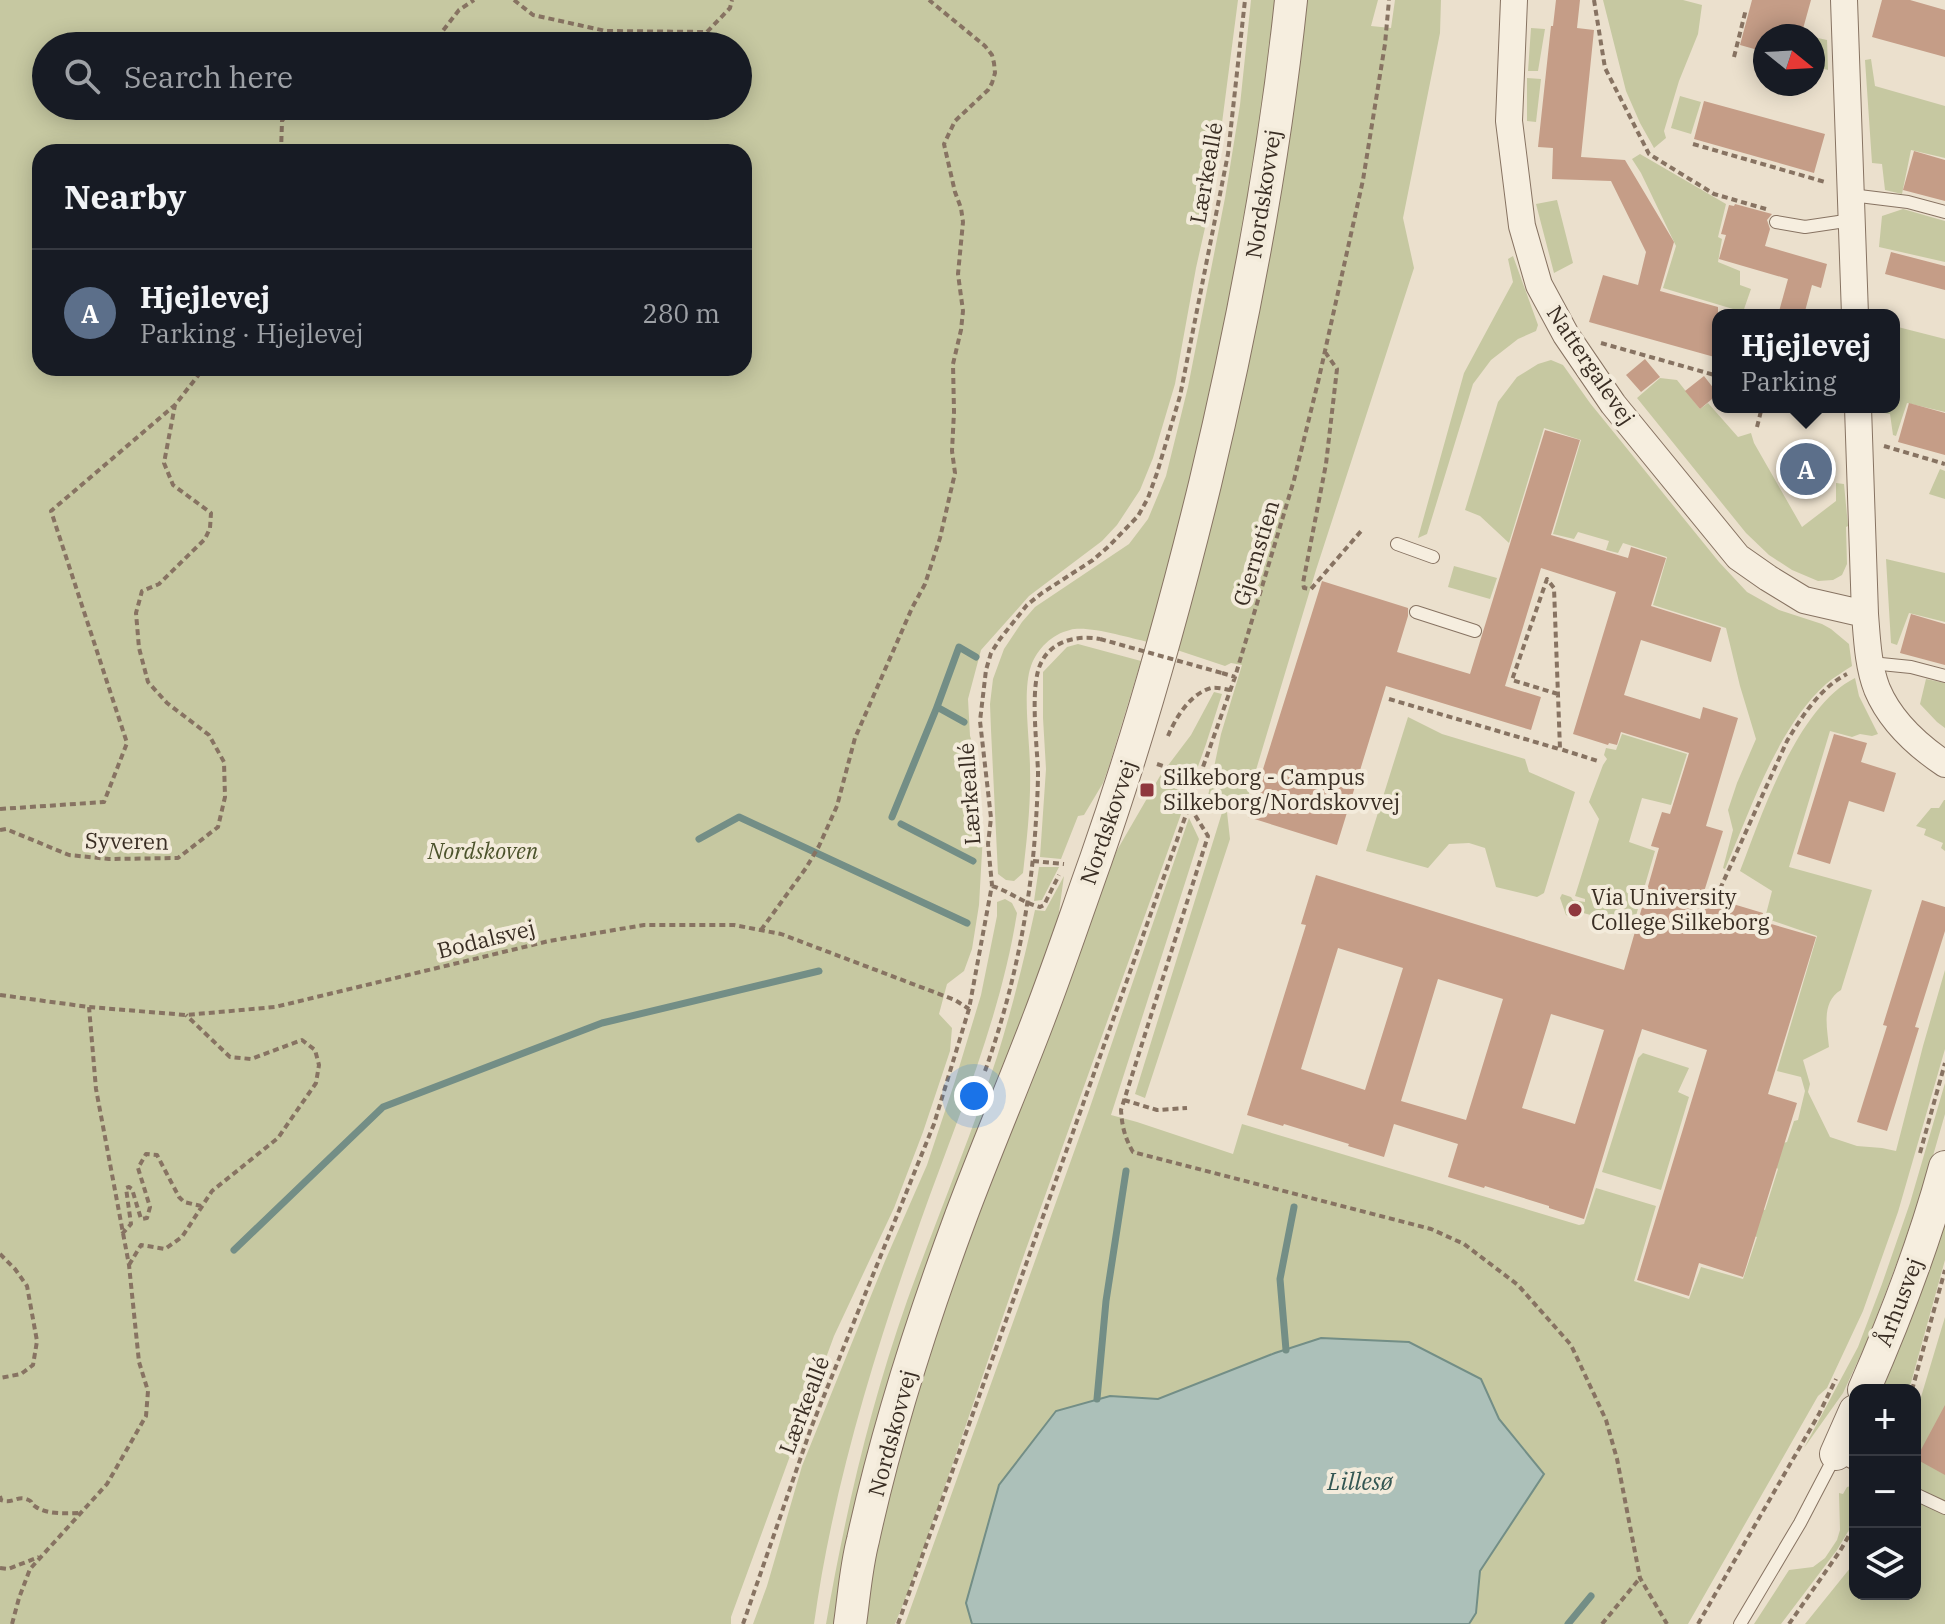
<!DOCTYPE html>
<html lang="en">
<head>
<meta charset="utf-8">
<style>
  body { margin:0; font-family:"IBM Plex Serif",serif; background:#20242c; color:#f1f3f6 }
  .controls { position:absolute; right:24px; bottom:24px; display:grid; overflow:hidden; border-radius:16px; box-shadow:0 4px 20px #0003 }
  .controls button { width:72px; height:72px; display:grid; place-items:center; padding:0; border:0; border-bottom:2px solid #363941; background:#171b24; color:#f1f3f6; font:40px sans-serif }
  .compass { position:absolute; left:1753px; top:24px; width:72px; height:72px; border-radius:50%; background:#171b24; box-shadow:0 4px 20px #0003; rotate:108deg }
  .you { position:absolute; left:974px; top:1096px; width:28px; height:28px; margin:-20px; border:6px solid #fff; border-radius:50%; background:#1a73e8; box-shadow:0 0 0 12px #1a73e833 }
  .badge { display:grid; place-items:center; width:52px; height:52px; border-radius:50%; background:#c59fa3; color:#fff; font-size:26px; font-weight:700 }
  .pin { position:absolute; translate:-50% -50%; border:4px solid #fff; box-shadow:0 2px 8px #0006 }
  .popup { position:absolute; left:1712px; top:309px; width:188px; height:104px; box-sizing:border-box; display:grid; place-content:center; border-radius:16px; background:#171b24; filter:drop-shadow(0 2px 6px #0005); font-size:26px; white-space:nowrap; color:#9ea1a6 }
  .popup b { font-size:30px; color:#f1f3f6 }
  .popup::after { content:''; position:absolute; left:50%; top:100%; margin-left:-16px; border:16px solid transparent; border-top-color:#171b24 }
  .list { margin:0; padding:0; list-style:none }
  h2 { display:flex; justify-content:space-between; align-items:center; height:104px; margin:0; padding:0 32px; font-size:34px }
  h2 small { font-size:26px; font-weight:400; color:#9ea1a6 }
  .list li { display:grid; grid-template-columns:52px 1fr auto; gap:24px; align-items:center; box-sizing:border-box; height:128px; padding:0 32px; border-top:2px solid #363941 }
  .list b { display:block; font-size:30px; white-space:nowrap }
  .list p { margin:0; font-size:26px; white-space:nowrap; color:#9ea1a6 }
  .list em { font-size:26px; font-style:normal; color:#9ea1a6 }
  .icon { flex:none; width:44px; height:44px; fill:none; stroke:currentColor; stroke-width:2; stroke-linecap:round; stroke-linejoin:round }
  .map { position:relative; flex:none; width:1945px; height:1624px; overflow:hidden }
  .search { position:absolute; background:#171b24; box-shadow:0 4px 20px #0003; left:32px; top:32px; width:720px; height:88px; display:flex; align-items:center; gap:20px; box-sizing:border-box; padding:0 28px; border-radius:44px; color:#9ea1a6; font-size:30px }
  .panel { position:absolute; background:#171b24; box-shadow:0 4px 20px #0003; left:32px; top:144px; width:720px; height:232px; border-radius:24px }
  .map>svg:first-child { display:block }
  .green { fill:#c6c8a1; fill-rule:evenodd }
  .water { fill:#acc0b9; stroke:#738e86; stroke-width:2 }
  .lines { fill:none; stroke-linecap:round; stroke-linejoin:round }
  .stream { stroke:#738e86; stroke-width:7 }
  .building { fill:#c59d87; fill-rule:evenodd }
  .service-casing { stroke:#877362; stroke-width:14 }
  .minor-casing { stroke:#877362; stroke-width:28 }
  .tertiary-casing { stroke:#877362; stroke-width:34 }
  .path { stroke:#877362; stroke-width:4; stroke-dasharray:6 4; stroke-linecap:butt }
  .service { stroke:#f6eedf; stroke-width:12 }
  .minor { stroke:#f6eedf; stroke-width:26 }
  .tertiary { stroke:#f6eedf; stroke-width:32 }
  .path-bridge { stroke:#877362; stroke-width:4; stroke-dasharray:6 4; stroke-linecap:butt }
  .poi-dot { fill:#8f383e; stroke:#f3ebdb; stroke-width:3 }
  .labels { text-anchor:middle; stroke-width:8; stroke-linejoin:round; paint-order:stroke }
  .street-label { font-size:22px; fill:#392d23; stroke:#f3ebdb }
  .poi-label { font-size:22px; fill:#392d23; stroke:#f3ebdb; text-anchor:start }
  .park-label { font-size:22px; font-style:italic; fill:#4c532c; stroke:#f3ebdb }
  .water-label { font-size:24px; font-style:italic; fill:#345753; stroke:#f3ebdb }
</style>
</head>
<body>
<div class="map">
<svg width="1945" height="1624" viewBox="0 0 1945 1624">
  <rect width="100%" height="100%" fill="#ebe0cd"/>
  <path class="green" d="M0,0H1238L1213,192L1196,268L1175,384L1153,458L1140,490L1117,525L1102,541L1029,596L981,650L968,699L970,736L976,753L983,834L979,905L972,949L964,971L947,984L939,1014L952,1028L950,1051L923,1132L894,1208L834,1336L731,1617V1624H0ZM46,46H738V106H46ZM744,152V368H40V152Z
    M1251,0H1275C1265,92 1251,184 1235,276C1213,399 1180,521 1148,642C1129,638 1087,625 1070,630C1052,634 1037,649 1031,666C1022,691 1030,741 1030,769C1031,803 1027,839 1023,873L1014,881L1006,880L998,874L991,730L990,704L993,679L1004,649L1022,622L1035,607L1129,544L1148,519L1166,476L1188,387L1225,198L1240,105Z
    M1306,0H1378L1371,26L1391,28L1395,0H1441L1440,33L1403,218L1414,268L1316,570L1244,810L1226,803L1230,839L1145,1098L1135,1094L1225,803L1208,796L1221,734L1242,665L1231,663L1225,666L1177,650Z
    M1603,0H1683L1702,5L1698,34L1679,81L1664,131L1666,138L1654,148L1640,123L1626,91Z
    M1531,28L1545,29L1538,71H1528Z
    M1813,37L1827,40L1828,70L1813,66Z
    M1871,59L1875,86L1945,106V158L1911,150L1902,194L1885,190L1882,164L1872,163L1865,60Z
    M1527,78L1541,79L1536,122L1527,121Z
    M1680,96L1701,102L1691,134L1671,128Z
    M1640,154L1726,204L1718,237L1722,239L1718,262L1740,271V285L1751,289L1743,312L1663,288L1676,246L1641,173L1632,159Z
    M1557,200L1573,263L1554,273L1536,204Z
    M1903,209L1945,221V262L1879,247L1882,216Z
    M1513,256L1538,325L1536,331L1518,339L1491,360L1473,384L1427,534L1418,538L1464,373L1513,282L1508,259Z
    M1894,326L1945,339V412L1907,403L1896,436L1893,435L1890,414L1879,412V407H1894Z
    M1551,360L1563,365L1590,403L1719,562L1747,592L1779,610L1822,624L1831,629L1849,644L1852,666C1843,672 1834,677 1826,684C1777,728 1751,809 1725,869L1723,868L1733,830L1728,810L1737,783L1756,739L1740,686L1726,628L1653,605L1667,557L1623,543L1618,553L1606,550L1609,541L1578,532L1574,539L1553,534L1581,440L1544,428L1509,543L1480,516L1465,510L1498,402L1517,377L1538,364Z
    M1660,378L1677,380L1700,409L1708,403L1738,437L1751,433L1754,443L1802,527L1836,501V483L1844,484L1848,526L1846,527L1847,564L1842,575L1833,580L1818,581L1792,570L1769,555L1746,533L1637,398Z
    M1940,469L1945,471V499L1929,494Z
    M1886,559L1945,573V622L1909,613L1897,645L1891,643Z
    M1454,566L1497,578L1490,599L1448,587Z
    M1078,644L1141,661L1109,766L1103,783L1084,815L1078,816L1061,859L1040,857L1046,769L1043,718V672L1067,647Z
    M1855,678L1859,696L1878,734L1872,736L1860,734L1852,737L1830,731L1789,867L1872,890L1841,990C1821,1002 1827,1027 1829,1047L1803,1060L1810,1084L1808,1092L1830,1137L1857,1146L1882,1148L1896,1151L1923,1046L1945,970V1049L1898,1212L1863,1311L1827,1388L1818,1396L1688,1624H1469L1476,1613L1479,1571L1544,1473L1499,1419L1481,1379L1321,1338L1275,1353L1158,1399L1110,1396L966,1602L972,1624H905L1089,1110L1189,818L1199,839L1111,1115L1137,1122L1233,1154L1242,1124L1579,1225L1584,1224L1596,1188L1656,1206L1634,1281L1689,1299L1701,1267L1743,1279L1757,1237L1713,1224L1722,1198L1765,1210L1778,1169L1775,1166L1783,1143L1787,1142L1794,1121L1798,1120L1805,1091L1801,1077L1777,1071L1817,936L1765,918L1772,891L1740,871C1762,814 1797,707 1855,678Z
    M1926,679L1945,683V728L1937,722L1920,704Z
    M1214,692L1222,694L1206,744L1025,1252L914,1577L895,1624H864L876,1551L904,1439L939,1321L1008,1135L1116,852L1160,776L1191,735Z
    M1408,717L1442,734L1525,759L1529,772L1575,792L1544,893L1537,897L1496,887L1485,848L1469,843L1449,844L1428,868L1366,851Z
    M1622,734L1687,754L1671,805L1642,798L1629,842L1655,851L1635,919L1632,918L1627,925L1576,911L1573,918L1566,915L1560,898L1562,894L1571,897L1573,900L1585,902V899L1575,896L1599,819L1589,802L1603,765L1607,759L1604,755L1606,748L1616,750Z
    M1944,800H1945V851L1941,848L1943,843L1924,835L1926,829L1916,826L1931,808H1939Z
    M1039,867H1059L1042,900L1034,901Z
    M1064,876L1057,926L838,1599L834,1624H826C845,1514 870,1406 907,1301C936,1220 970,1139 997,1057C1012,1009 1024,960 1035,910L1045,911Z
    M1005,899L1012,903L1017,913C1000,1020 957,1119 921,1220C875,1351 833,1486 814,1624H753L767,1586L802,1466L885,1261L927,1165L955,1081L981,995L997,916V902Z
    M1643,1053L1689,1068L1678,1092L1689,1097L1661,1190L1602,1172L1638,1058Z
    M1945,1083V1114L1920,1201L1869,1337L1843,1393L1804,1448L1858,1347L1882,1284L1910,1203Z
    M1945,1214V1260L1909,1390H1882L1893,1364Z
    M1945,1317V1624H1805L1855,1562V1594H1915V1417Z
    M1855,1485V1520L1837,1550L1781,1624H1754L1789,1570L1813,1567L1825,1558L1837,1540L1840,1530L1839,1493L1843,1494L1847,1487Z"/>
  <path class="water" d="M1321,1338L1409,1342L1481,1379L1499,1419L1544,1474L1480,1571L1476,1613L1469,1624H972L966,1603L999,1485L1056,1411L1110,1396L1158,1399L1275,1353Z"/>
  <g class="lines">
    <path class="stream" d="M937,707L964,722
      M892,817L937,707L959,647L976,657
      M901,824L973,861
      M699,839L739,817L967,923
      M234,1250L383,1107L602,1023L819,971
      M1286,1350L1280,1279L1294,1207
      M1097,1399L1106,1301L1126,1171
      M1568,1624L1591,1596"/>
  </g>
  <path class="building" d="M1556,0H1580L1577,28L1594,30L1581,157L1625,160L1674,242L1660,291L1718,307V358L1589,322L1603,275L1638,285L1646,252L1611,181L1552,179L1553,148L1538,147L1551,26H1553Z
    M1752,0H1811L1801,36H1765V52L1740,45Z
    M1882,0H1910L1945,10V57L1872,37Z
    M1704,101L1825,134L1814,173L1694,139Z
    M1914,151L1945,160V201L1903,190Z
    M1735,204L1772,214L1767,220L1770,229L1765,246L1827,264L1821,288L1812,285L1804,315H1778L1788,279L1719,259L1726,235L1721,234L1729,205L1734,206Z
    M1891,252L1945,266V290L1885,274Z
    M1645,359L1660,377L1641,392L1626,375Z
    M1704,376L1718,394L1700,409L1685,391Z
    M1909,403L1945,413V455L1898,442Z
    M1545,430L1580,440L1551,535L1628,558L1631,547L1666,558L1651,606L1721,628L1711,662L1641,640L1624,695L1700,719L1703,707L1738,718L1706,826L1723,831L1703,895L1763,913L1761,921L1816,937L1768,1094L1797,1103L1743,1277L1699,1263L1689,1296L1637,1280L1707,1050L1642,1029L1584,1219L1549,1208V1206L1485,1186L1484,1188L1448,1177L1458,1144L1394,1124L1384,1157L1348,1146L1349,1144L1284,1124L1283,1126L1247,1115L1306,925L1301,924L1316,875L1624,970L1659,848L1651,846L1662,812L1670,814L1689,753L1621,732L1617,745L1609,743L1608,745L1573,734L1616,592L1541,568L1505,686L1541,697L1531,730L1386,686L1337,845L1248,817L1322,581L1408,608V616L1397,652L1470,674ZM1338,948L1403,968L1365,1090L1301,1069ZM1438,979L1503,999L1466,1120L1401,1101ZM1551,1014L1604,1030L1575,1124L1522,1108Z
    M1911,614L1945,624V665L1900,653Z
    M1834,734L1867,743L1861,762L1896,773L1884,812L1849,801L1830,864L1797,854Z
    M1922,900L1945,907V931L1915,1027L1919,1028L1887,1131L1857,1122L1887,1026L1883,1025Z
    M1945,1405V1475L1916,1459Z"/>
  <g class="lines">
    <defs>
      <path id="service" d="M1851,195L1908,202L1945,212
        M1776,222L1805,227L1852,220
        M1397,544L1433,557
        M1416,612L1475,631
        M1871,663L1911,667L1945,676
        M1915,1494L1945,1508
        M1740,1624L1800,1523L1836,1454L1855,1464"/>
      <path id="minor" d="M1514,0L1509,121L1522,226L1539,285L1566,335L1613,404L1738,557L1768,578L1804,600L1865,614
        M1844,0L1855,315
        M1858,407L1865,614C1867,639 1868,666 1877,689C1890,720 1918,746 1945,764"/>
      <path id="tertiary" d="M1864,1390C1896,1317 1924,1244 1945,1167
        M1836,1454L1855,1411
        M850,1624C854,1596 856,1567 863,1540C887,1430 922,1321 961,1216C986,1149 1014,1084 1039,1018C1059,966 1077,912 1096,859C1139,736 1174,611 1205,484C1243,325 1274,163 1291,0"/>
    </defs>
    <use href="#service" class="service-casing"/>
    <use href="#minor" class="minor-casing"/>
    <use href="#tertiary" class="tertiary-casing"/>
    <path class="path" d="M514,0L533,15L606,31L707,32L730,8L732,0
      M1594,0L1605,68L1649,154L1714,194L1766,209
      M431,46L459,10L474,0
      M1734,57L1746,9
      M306,106L367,113L375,106
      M1693,144L1825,182
      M281,152L282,121L292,106
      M1601,343L1718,376
      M1325,352L1337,369L1326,464L1303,583L1304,588L1311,589L1362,530
      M1757,427L1762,407
      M1884,446L1945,464
      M1222,673L1235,677
      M1558,694L1512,680L1547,579L1554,588L1560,749L1598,761
      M1389,699L1559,749
      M1168,736C1176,717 1190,694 1211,688C1217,687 1224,689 1230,690
      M1157,764L1199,778
      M1190,807L1208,836L1121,1110C1122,1127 1125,1138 1133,1152L1431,1229L1464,1244L1518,1285L1571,1345L1606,1420L1617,1459L1640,1578L1667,1624
      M0,809L104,802L127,743L51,511L175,405L204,368
      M0,830L6,829L69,855L109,859L178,858L218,827L225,797L224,762L209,735L167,703L148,682L139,648L136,613L142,591L159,584L205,539L210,528L211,513L173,485L164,463L175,405
      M1033,861L1064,864
      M992,886C1009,891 1023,903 1040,907L1044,905L1059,875
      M1720,889L1787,741C1802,716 1821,687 1847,674
      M761,930L806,868L819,846L837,806L855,738L912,608L925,584L940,538L955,473L952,451L954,412L953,364L961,330L963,311L958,274L963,222L961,208L955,192L944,144L955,121L988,90L992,83L995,73L994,63L992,55L985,46L929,0
      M0,995L89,1007L186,1015L275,1007L549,941L644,925H734L781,934L955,1000L969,1009
      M985,1071C1014,990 1031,905 1036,820C1037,804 1038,787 1038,771C1037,744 1029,683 1042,661C1053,640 1079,635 1100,639
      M1124,1100L1157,1110L1187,1108
      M1920,1153L1945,1063
      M122,1234L131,1224L126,1188L129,1187L132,1189L141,1219L147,1218L150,1207L138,1168L146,1154L157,1155L179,1197L184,1202L201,1206
      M0,1254L15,1269L27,1286L37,1341L33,1365L21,1374L0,1378
      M129,1265L141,1245L165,1249L182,1237L212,1191L278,1138L316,1083L319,1065L315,1050L302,1040L251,1059L230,1057L186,1015
      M1912,1390L1945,1270
      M0,1496L1,1500C12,1504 17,1496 26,1499C35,1502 28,1502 36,1507C48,1515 67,1513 81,1513
      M0,1568L8,1569L39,1557
      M12,1624L19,1598L30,1569L107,1484L146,1416L148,1391L139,1362L129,1265L96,1089L89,1007
      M743,1624L811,1428L934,1124L969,1009L992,885L988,844L991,818L980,721L986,670L991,653L1000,639L1027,605L1042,593L1093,560L1109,546L1138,516L1148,498L1157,473L1180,396L1228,154L1245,0
      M898,1624L1235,677L1294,480L1319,378L1363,180L1385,44L1389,0
      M1602,1624L1640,1578
      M1698,1624L1819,1414L1836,1379
      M1789,1624L1840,1551L1855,1525"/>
    <use href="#service" class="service"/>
    <use href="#minor" class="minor"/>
    <use href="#tertiary" class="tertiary"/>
    <path class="path-bridge" d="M1100,639L1222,673"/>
  </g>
  <g class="poi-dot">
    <rect x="1139" y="782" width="16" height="16" rx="4"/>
    <circle cx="1575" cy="910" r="8"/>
  </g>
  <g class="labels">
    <g class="street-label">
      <text transform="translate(1206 173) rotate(-80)" y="8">Lærkeallé</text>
      <text transform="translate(1263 194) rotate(-81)" y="8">Nordskovvej</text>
      <text transform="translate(1591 365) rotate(56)" y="8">Nattergalevej</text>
      <text transform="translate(1256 553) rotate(-73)" y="8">Gjernstien</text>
      <text transform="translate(969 794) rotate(-94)" y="8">Lærkeallé</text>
      <text transform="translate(1108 822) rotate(-71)" y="8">Nordskovvej</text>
      <text transform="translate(127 841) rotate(1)" y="8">Syveren</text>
      <text transform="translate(486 939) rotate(-14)" y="8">Bodalsvej</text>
      <text transform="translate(1899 1302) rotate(-69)" y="8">Århusvej</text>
      <text transform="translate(804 1405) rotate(-69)" y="8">Lærkeallé</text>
      <text transform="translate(892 1433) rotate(-75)" y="8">Nordskovvej</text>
    </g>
    <g class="poi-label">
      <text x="1163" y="785">Silkeborg - Campus<tspan x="1163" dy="25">Silkeborg/Nordskovvej</tspan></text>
      <text x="1591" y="905">Via University<tspan x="1591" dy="25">College Silkeborg</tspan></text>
    </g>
    <g class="park-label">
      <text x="483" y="859">Nordskoven</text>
    </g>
    <g class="water-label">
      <text x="1360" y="1490">Lillesø</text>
    </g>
  </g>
</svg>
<div class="controls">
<button>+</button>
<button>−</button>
<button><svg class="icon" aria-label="layers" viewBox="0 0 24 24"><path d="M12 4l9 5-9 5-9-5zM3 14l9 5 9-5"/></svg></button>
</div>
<svg class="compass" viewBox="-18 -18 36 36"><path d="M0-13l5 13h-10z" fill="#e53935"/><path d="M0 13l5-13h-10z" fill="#9ea1a6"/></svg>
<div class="you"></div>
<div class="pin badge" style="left:1806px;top:469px;background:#5c6f8a">A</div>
<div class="popup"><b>Hjejlevej</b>Parking</div>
<div class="search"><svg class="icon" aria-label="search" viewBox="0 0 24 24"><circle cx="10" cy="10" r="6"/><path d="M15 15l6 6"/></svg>Search here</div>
<section class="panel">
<h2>Nearby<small></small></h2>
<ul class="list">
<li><span class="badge" style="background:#5c6f8a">A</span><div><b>Hjejlevej</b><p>Parking · Hjejlevej</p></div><em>280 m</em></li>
</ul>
</section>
</div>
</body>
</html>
